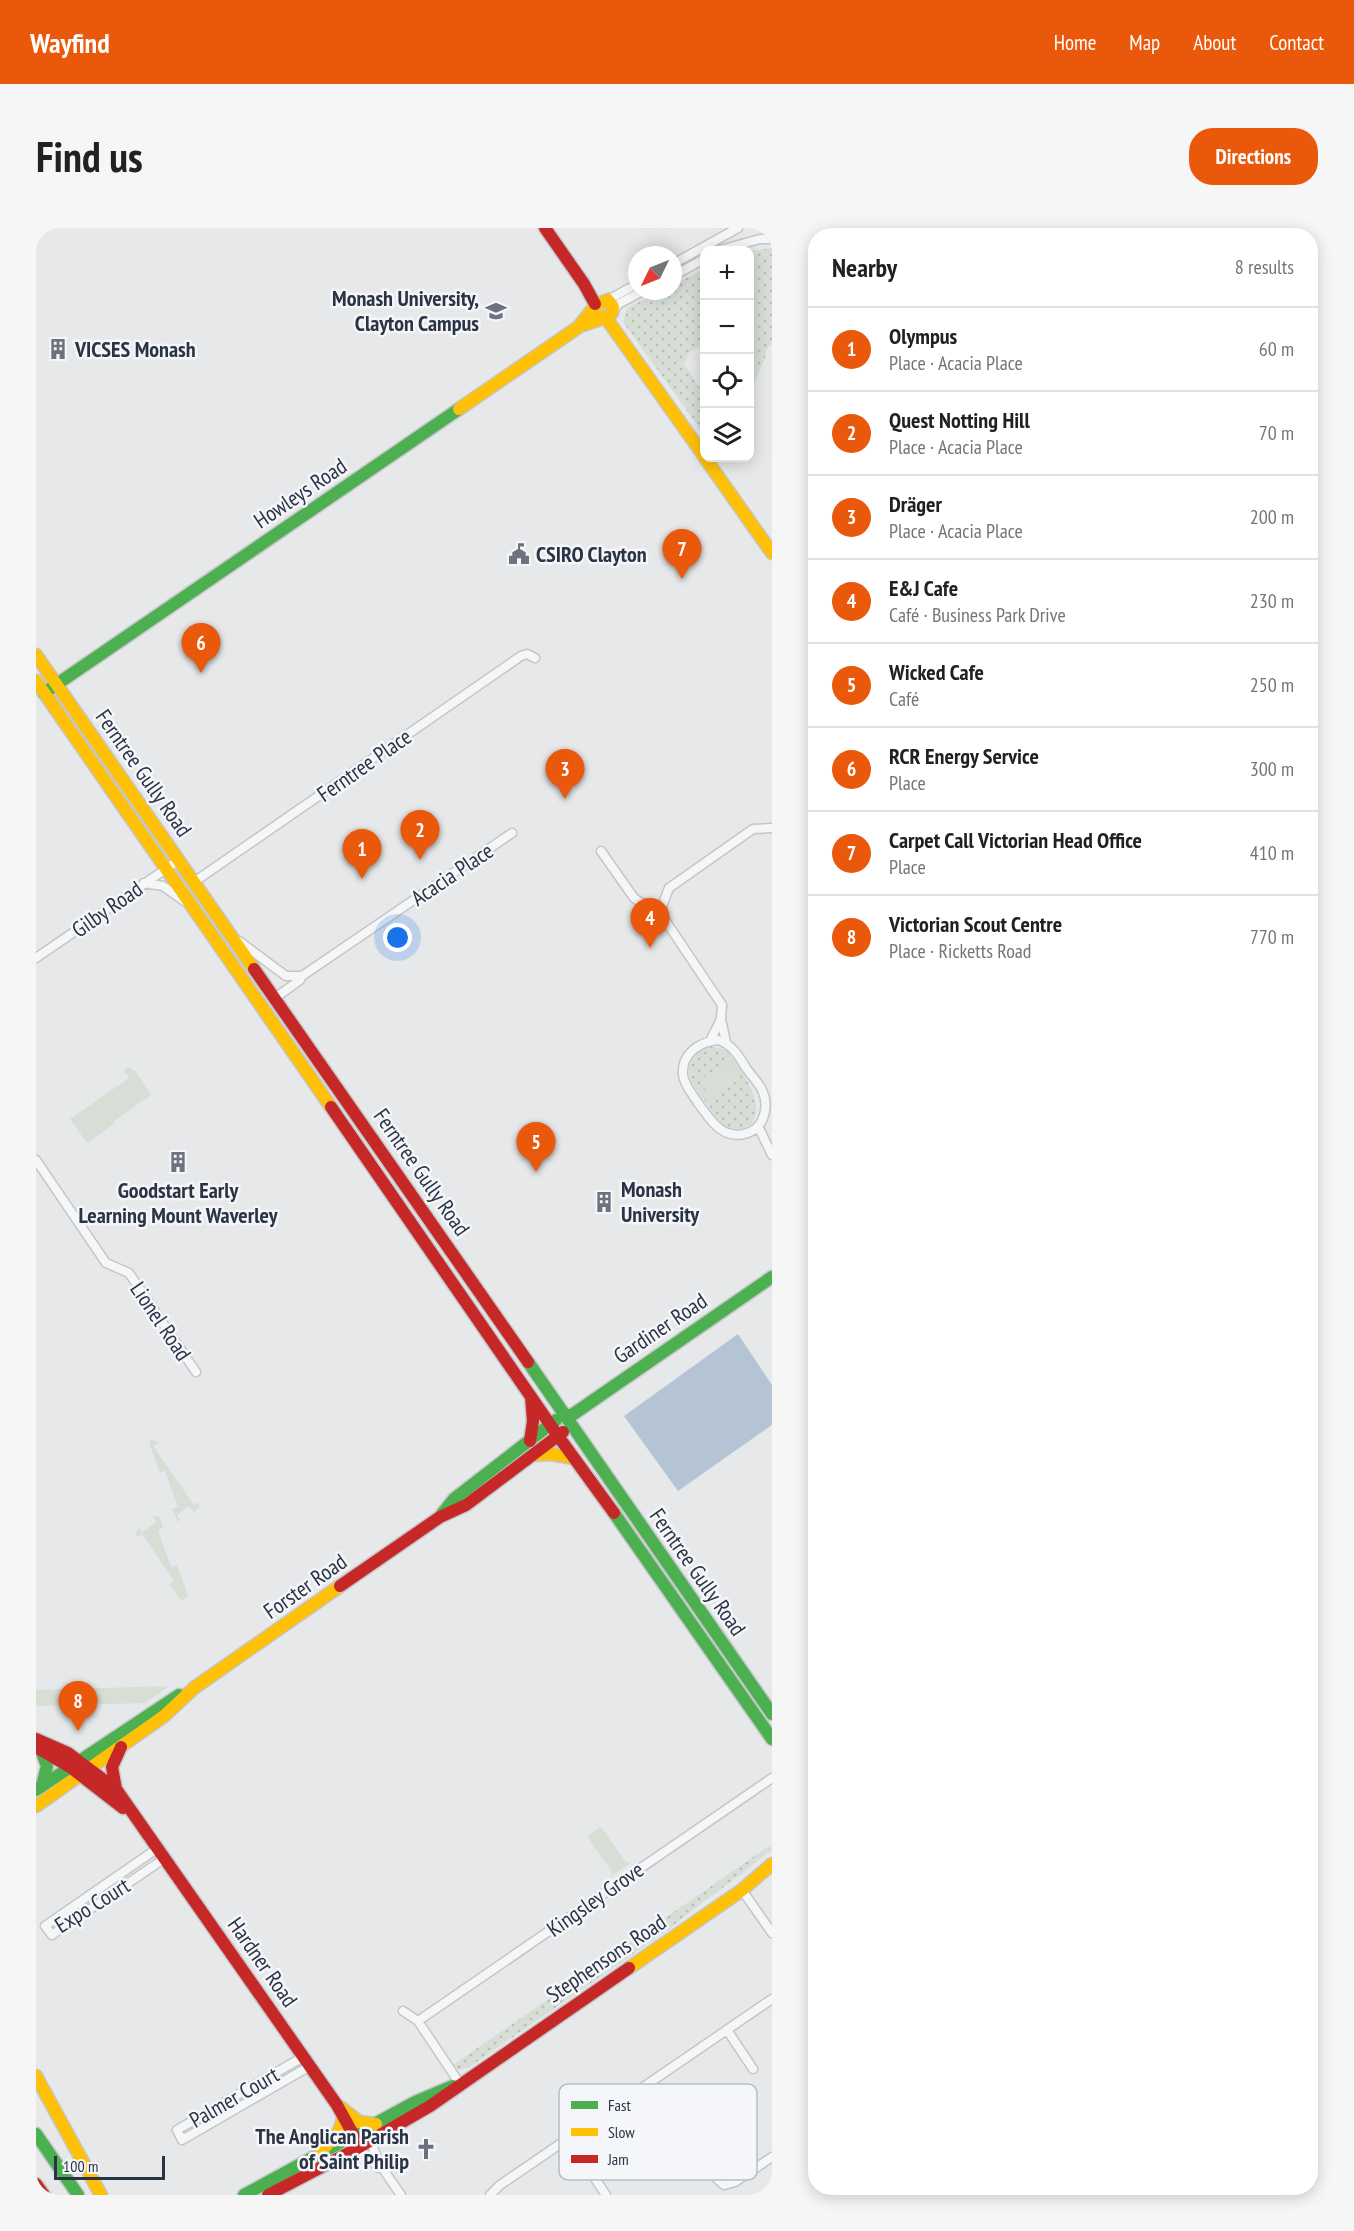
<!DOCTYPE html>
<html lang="en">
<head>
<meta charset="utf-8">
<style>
  body { margin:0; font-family:"PT Sans Narrow",sans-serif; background:#f6f6f6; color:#202124 }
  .controls { position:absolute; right:18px; top:18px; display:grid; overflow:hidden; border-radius:12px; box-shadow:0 3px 15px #0003 }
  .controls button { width:54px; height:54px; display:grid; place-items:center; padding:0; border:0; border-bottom:2px solid #e0e0e0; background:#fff; color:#202124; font:30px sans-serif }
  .compass { position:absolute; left:592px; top:18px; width:54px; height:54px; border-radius:50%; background:#fff; box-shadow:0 3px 15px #0003; rotate:227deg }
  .scale { position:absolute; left:18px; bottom:15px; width:111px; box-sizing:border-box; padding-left:6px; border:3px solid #2b3445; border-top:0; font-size:16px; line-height:21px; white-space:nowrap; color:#2b3445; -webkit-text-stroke:4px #f4f6f9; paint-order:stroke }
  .you { position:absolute; left:362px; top:710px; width:21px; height:21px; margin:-15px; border:4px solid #fff; border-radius:50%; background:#1a73e8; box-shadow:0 0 0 9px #1a73e833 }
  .badge { display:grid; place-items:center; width:39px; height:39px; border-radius:50%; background:#ea580c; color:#fff; font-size:20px; font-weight:700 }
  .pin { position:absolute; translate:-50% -50px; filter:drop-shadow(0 2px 3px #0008) }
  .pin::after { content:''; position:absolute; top:32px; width:21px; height:18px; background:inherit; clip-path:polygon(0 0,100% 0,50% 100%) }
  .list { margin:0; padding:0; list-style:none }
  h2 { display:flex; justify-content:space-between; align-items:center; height:78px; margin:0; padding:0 24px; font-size:26px }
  h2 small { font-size:20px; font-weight:400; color:#757577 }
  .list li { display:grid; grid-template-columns:39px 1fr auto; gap:18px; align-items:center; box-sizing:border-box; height:84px; padding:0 24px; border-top:2px solid #e0e0e0 }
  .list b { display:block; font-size:22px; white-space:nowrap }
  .list p { margin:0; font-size:20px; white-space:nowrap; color:#757577 }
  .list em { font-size:20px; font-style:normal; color:#757577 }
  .icon { flex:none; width:33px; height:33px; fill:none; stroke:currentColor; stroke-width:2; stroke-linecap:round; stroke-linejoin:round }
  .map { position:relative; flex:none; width:736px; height:1967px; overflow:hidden; border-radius:24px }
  header { display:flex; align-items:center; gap:36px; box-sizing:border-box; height:84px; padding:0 30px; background:#ea580c; color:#fff }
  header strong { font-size:28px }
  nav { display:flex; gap:33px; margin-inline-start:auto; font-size:21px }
  .intro { display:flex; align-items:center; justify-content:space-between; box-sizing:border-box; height:144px; padding:0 36px }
  h1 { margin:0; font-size:42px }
  .button { padding:15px 27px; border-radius:24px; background:#ea580c; color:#fff; font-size:21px; font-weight:700 }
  main { display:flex; gap:36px; padding:0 36px }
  aside { flex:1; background:#fff; border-radius:24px; box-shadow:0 3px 15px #0003 }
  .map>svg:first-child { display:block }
  .grass { fill:url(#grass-dots) }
  .park { fill:#d6ded6 }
  .water { fill:#b4c4d5 }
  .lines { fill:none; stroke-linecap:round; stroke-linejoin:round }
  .street-casing { stroke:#c4c6c8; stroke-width:11 }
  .fast-casing { stroke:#c4c6c8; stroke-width:15 }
  .slow-casing { stroke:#c4c6c8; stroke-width:15 }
  .jam-casing { stroke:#c4c6c8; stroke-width:15 }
  .street { stroke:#f5f6f7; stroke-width:8 }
  .fast { stroke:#4caf50; stroke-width:12 }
  .slow { stroke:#ffc107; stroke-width:12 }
  .jam { stroke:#c62828; stroke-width:12 }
  .labels { text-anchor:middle; stroke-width:5; stroke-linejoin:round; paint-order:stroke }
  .poi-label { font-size:22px; font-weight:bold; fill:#2b3445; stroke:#f4f6f9; text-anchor:start }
  .street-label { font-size:22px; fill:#2b3445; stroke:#f4f6f9 }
  .key { fill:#f4f6f9; stroke:#b8bcc3; stroke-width:1.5 }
  .key-label { font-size:16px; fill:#2b3445 }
</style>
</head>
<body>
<header>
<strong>Wayfind</strong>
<nav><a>Home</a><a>Map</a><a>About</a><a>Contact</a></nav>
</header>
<div class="intro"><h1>Find us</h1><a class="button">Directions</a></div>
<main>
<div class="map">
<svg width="736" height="1967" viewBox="0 0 736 1967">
  <defs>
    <pattern id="grass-dots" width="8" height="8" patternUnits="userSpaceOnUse" patternTransform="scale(1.5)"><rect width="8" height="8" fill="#d6ded6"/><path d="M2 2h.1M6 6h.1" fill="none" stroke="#b8bfb9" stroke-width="1.8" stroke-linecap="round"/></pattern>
  </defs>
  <rect width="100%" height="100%" fill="#e6e8ea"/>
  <path class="grass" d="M736,20V116L731,120L729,131L714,163V23Z
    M668,41V115L653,125L648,136L668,166V206L587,94L591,80L624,63H637V57Z
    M675,818L690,822C704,838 736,884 711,899C704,902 695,901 688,897C681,893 676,883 671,876C666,869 659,861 655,853C648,837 660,822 675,818Z
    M733,1618L736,1621C702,1650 665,1674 632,1702L432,1840L423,1842L417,1837Z"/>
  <path class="park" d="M693,832L705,850L676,871L663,853Z
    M93,839L100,844L115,867L77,894L78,896L51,915L34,891L93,850L88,842Z
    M116,1211L122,1215L117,1218L158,1277L163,1274V1280L158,1284L153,1278L141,1287L144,1293L142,1294L136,1281L142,1279L129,1243L124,1245L113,1214Z
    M121,1288L124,1290L127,1299L122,1302L135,1339L141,1337L152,1367L148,1372L144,1371L133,1356L138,1353L106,1306L101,1309L99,1306L103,1299L106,1304L120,1294L117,1289Z
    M133,1458L109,1475L0,1478V1462Z
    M565,1599L590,1634L595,1635L575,1648L576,1644L551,1608Z"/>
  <path class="water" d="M702,1106L736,1157V1197L642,1263L588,1188Z"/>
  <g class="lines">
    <defs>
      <path id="street" d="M684,22L724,11H736
        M637,36L702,0
        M637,48L668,31
        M572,72L601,56
        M577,82L584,75L607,63
        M565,623L598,670L605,675L626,678L627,689L686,777L685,791L690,814
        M158,654L485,428L491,426L499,430
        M108,655L127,658L148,673
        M626,678L633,660L717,601L736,600
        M203,713L250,748H266
        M0,730L143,632
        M239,770L264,752L266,748L476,605
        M682,812C696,816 703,828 710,840C715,847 722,854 726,862C734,879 728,902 708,906C685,911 674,891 662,875C657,867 648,857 647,847C645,826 663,814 682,812Z
        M674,813L685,791
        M722,898L736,927
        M0,932L70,1035L93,1045L160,1144
        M122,1620L9,1698L16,1707L129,1630
        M706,1662L736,1705
        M367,1783L382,1793
        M691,1802L717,1841
        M267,1829L141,1902L146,1912L274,1838
        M615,1855L678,1948L688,1957L699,1954L736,1929
        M424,1856L382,1793L736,1550
        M532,1910L570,1967
        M335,1913C340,1933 353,1950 365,1967
        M318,1922L328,1925L343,1940
        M454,1967L464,1957L736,1771"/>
      <path id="fast" d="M8,465L423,181
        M492,1134L736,1486
        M528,1187H536L736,1049
        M578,1285L736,1511
        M406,1286L418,1271L520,1192
        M5,1522L11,1538L6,1558
        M0,1562L143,1467
        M0,1906L42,1967
        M208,1967L379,1874L417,1858"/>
      <path id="slow" d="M570,90L668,228
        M544,97L560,77L572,72L577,79L576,85L570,90L564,89
        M423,181L544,98L568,90
        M669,230L736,325
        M0,427L218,741
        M0,453L295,879
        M498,1227L515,1226L538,1230
        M0,1578L128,1488L158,1460L304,1358
        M593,1740L706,1662L736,1636
        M0,1848L65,1967
        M304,1879L323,1894L340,1896
        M284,1925L303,1903L307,1891"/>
      <path id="jam" d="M509,0L548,56L559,76
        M218,741L492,1134
        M295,879L522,1208L578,1285
        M494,1213L497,1193L495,1169
        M304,1358L404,1289L430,1277L527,1204
        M0,1511L32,1525L80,1561L301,1877L318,1908
        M0,1519L34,1539L87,1580
        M80,1561L76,1539L85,1519
        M0,1956L8,1967
        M232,1967L318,1922L394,1878L593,1740"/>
    </defs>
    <use href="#street" class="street-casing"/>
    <use href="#fast" class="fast-casing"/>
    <use href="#slow" class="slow-casing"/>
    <use href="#jam" class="jam-casing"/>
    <use href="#street" class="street"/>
    <use href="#fast" class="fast"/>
    <use href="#slow" class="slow"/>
    <use href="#jam" class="jam"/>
  </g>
  <defs>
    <symbol id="university-bare" viewBox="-9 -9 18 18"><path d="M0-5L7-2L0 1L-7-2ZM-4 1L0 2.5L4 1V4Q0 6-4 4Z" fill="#6c737f" stroke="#f4f6f9" stroke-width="2.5" paint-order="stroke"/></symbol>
    <symbol id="building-bare" viewBox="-9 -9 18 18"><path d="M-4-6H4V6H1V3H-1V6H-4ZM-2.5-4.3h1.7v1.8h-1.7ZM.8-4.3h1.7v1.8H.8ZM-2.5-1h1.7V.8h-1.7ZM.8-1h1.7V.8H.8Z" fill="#6c737f" stroke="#f4f6f9" stroke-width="2.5" paint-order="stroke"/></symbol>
    <symbol id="civic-bare" viewBox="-9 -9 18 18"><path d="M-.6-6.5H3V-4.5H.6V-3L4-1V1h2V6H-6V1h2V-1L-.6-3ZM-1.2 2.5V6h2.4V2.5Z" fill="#6c737f" stroke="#f4f6f9" stroke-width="2.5" paint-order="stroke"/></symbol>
    <symbol id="church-bare" viewBox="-9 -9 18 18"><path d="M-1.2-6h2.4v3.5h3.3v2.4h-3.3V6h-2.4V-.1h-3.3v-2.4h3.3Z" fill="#6c737f" stroke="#f4f6f9" stroke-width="2.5" paint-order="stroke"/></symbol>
  </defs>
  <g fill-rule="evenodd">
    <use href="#university-bare" x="445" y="68" width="30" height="30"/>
    <use href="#building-bare" x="7" y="106" width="30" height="30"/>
    <use href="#civic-bare" x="468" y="311" width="30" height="30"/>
    <use href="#building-bare" x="127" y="919" width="30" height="30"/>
    <use href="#building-bare" x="553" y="959" width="30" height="30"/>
    <use href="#church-bare" x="375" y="1906" width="30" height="30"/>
  </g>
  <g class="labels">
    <g class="poi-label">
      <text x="443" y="78" text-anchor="end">Monash University,<tspan x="443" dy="25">Clayton Campus</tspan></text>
      <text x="39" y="129">VICSES Monash</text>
      <text x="500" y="334">CSIRO Clayton</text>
      <text x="585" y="969">Monash<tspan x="585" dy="25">University</tspan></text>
      <text x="142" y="970" text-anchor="middle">Goodstart Early<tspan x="142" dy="25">Learning Mount Waverley</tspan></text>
      <text x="373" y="1916" text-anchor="end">The Anglican Parish<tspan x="373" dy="25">of Saint Philip</tspan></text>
    </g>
    <g class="street-label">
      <text transform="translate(264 265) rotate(-34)" y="8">Howleys Road</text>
      <text transform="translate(328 537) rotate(-35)" y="8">Ferntree Place</text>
      <text transform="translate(108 545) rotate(55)" y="8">Ferntree Gully Road</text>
      <text transform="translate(416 646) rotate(-34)" y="8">Acacia Place</text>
      <text transform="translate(71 681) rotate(-35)" y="8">Gilby Road</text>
      <text transform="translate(386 944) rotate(55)" y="8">Ferntree Gully Road</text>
      <text transform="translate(125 1093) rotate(56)" y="8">Lionel Road</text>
      <text transform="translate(624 1100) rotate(-34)" y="8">Gardiner Road</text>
      <text transform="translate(662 1344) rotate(55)" y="8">Ferntree Gully Road</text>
      <text transform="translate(269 1358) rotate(-35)" y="8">Forster Road</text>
      <text transform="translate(559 1671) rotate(-35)" y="8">Kingsley Grove</text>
      <text transform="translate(56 1677) rotate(-32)" y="8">Expo Court</text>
      <text transform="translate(570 1730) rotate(-34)" y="8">Stephensons Road</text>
      <text transform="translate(227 1734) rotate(55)" y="8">Hardner Road</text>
      <text transform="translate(198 1869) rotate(-30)" y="8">Palmer Court</text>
    </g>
  </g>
  <rect x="523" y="1856" width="198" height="96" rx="9" class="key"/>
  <rect x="535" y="1873" width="27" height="8" fill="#4caf50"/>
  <rect x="535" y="1900" width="27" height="8" fill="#ffc107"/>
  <rect x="535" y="1927" width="27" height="8" fill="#c62828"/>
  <g class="key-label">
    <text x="572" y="1883">Fast</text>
    <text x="572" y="1910">Slow</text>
    <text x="572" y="1937">Jam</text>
  </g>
</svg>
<div class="controls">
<button>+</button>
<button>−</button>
<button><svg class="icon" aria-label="locate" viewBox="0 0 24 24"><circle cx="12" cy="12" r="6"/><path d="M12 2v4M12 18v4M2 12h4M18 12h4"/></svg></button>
<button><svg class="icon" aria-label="layers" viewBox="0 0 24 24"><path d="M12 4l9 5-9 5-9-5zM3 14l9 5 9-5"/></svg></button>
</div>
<svg class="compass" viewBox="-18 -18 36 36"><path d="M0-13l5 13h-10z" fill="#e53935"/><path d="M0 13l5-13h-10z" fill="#757577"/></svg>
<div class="scale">100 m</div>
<div class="you"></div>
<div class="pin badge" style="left:326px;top:651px">1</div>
<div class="pin badge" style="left:384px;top:632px">2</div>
<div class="pin badge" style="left:529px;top:571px">3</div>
<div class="pin badge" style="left:614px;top:720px">4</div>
<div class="pin badge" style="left:500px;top:944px">5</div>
<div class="pin badge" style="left:165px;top:445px">6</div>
<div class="pin badge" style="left:646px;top:351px">7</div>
<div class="pin badge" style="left:42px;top:1503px">8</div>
</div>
<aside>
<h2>Nearby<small>8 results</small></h2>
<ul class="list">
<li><span class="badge">1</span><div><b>Olympus</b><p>Place · Acacia Place</p></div><em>60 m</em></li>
<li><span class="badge">2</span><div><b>Quest Notting Hill</b><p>Place · Acacia Place</p></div><em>70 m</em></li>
<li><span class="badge">3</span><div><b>Dräger</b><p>Place · Acacia Place</p></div><em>200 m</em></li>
<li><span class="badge">4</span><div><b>E&amp;J Cafe</b><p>Café · Business Park Drive</p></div><em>230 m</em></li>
<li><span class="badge">5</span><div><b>Wicked Cafe</b><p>Café</p></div><em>250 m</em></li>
<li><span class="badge">6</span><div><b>RCR Energy Service</b><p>Place</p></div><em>300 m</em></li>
<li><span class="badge">7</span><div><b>Carpet Call Victorian Head Office</b><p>Place</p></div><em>410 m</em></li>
<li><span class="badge">8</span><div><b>Victorian Scout Centre</b><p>Place · Ricketts Road</p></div><em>770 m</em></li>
</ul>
</aside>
</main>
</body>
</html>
